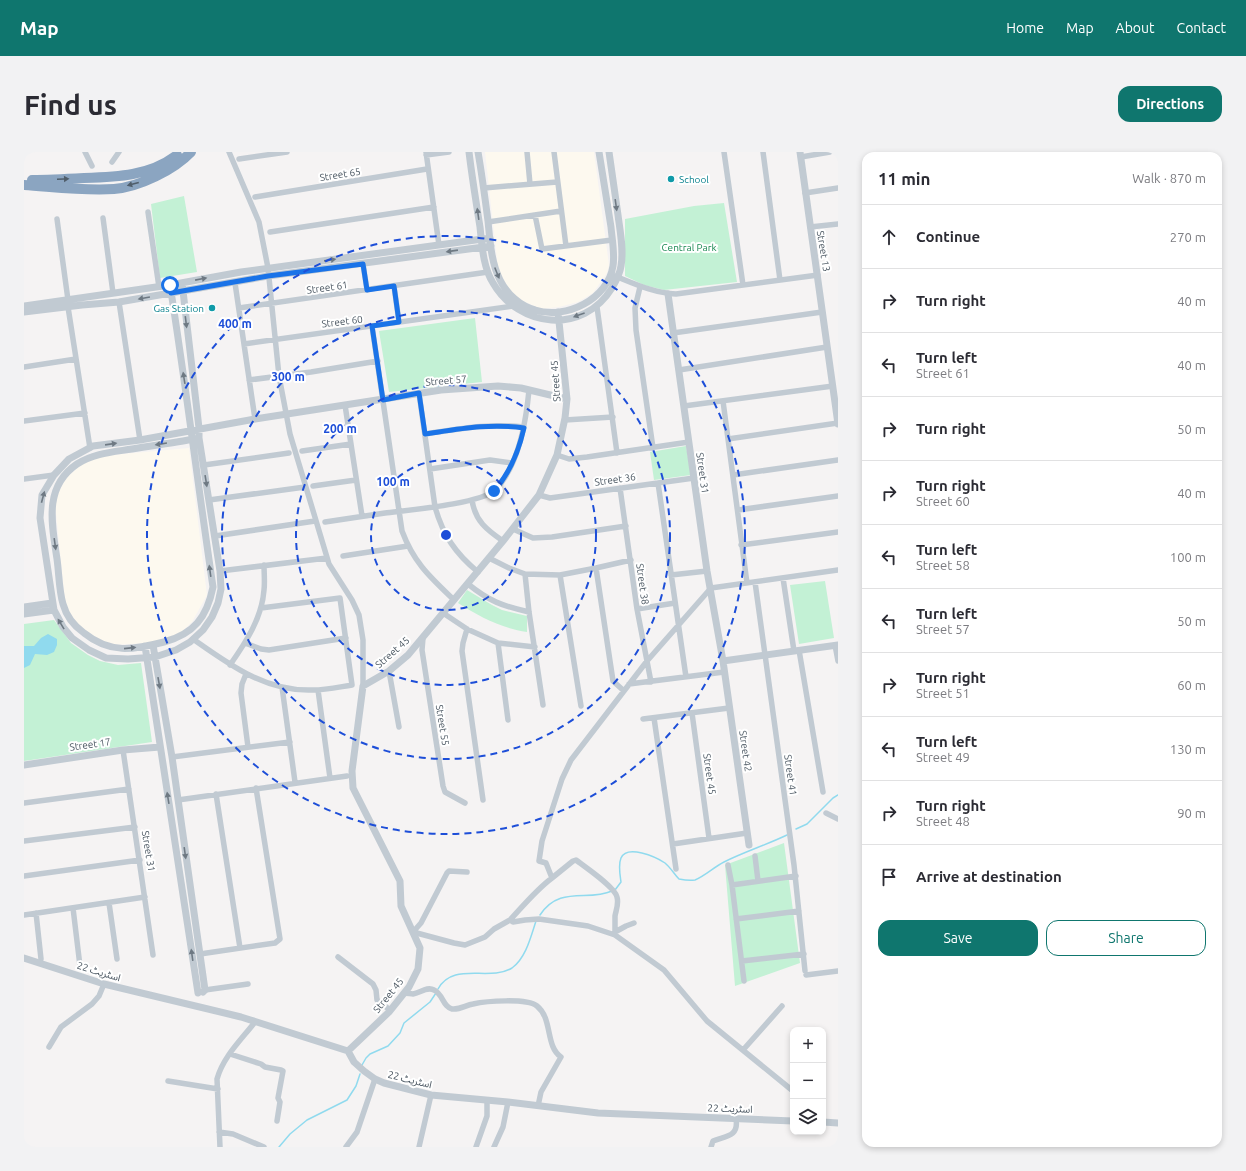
<!DOCTYPE html>
<html lang="en">
<head>
<meta charset="utf-8">
<style>
  body { margin:0; font-family:Ubuntu,"Noto Sans Arabic",sans-serif; background:#f2f2f3; color:#2b2b33 }
  .controls { position:absolute; right:12px; bottom:12px; display:grid; overflow:hidden; border-radius:8px; box-shadow:0 2px 6px #0003 }
  .controls button { width:36px; height:36px; display:grid; place-items:center; padding:0; border:0; border-bottom:1px solid #e1e1e2; background:#fff; color:#2b2b33; font:20px sans-serif }
  .stop { position:absolute; width:12px; height:12px; margin:-9px; border:3px solid #1a73e8; border-radius:50%; background:#fff }
  .stop.end { background:#1a73e8; border-color:#fff; box-shadow:0 1px 4px #0008 }
  .list { margin:0; padding:0; list-style:none }
  h2 { display:flex; justify-content:space-between; align-items:center; height:52px; margin:0; padding:0 16px; font-size:17px }
  h2 small { font-size:13px; font-weight:400; color:#7c7c81 }
  .list li { display:grid; grid-template-columns:26px 1fr auto; gap:12px; align-items:center; box-sizing:border-box; height:64px; padding:0 16px; border-top:1px solid #e1e1e2 }
  .list b { display:block; font-size:15px; white-space:nowrap }
  .list p { margin:0; font-size:13px; white-space:nowrap; color:#7c7c81 }
  .list em { font-size:13px; font-style:normal; color:#7c7c81 }
  .actions { display:flex; gap:8px; padding:12px 16px }
  .actions a { flex:1; padding:9px 0; border:1px solid #0f766e; border-radius:12px; text-align:center; font-size:14px; color:#0f766e }
  .actions .main { background:#0f766e; color:#fff }
  .icon { flex:none; width:22px; height:22px; fill:none; stroke:currentColor; stroke-width:2; stroke-linecap:round; stroke-linejoin:round }
  .map { position:relative; flex:none; width:814px; height:995px; overflow:hidden; border-radius:12px }
  header { display:flex; align-items:center; gap:24px; box-sizing:border-box; height:56px; padding:0 20px; background:#0f766e; color:#fff }
  header strong { font-size:19px }
  nav { display:flex; gap:22px; margin-inline-start:auto; font-size:14px }
  .intro { display:flex; align-items:center; justify-content:space-between; box-sizing:border-box; height:96px; padding:0 24px }
  h1 { margin:0; font-size:28px }
  .button { padding:10px 18px; border-radius:12px; background:#0f766e; color:#fff; font-size:14px; font-weight:700 }
  main { display:flex; gap:24px; padding:0 24px }
  aside { flex:1; background:#fff; border-radius:12px; box-shadow:0 2px 6px #0003 }
  .map>svg:first-child { display:block }
  .commercial { fill:#fdf9ef }
  .green { fill:#c3f1d5 }
  .water { fill:#90daee }
  .lines { fill:none; stroke-linecap:round; stroke-linejoin:round }
  .stream { stroke:#90daee; stroke-width:1.5 }
  .minor { stroke:#c1cad2; stroke-width:5.5 }
  .tertiary { stroke:#c1cad2; stroke-width:7 }
  .motorway { stroke:#8ba5c1; stroke-width:10 }
  .oneway { fill:#505e6b }
  .oneway2 { fill:#6e7983 }
  .route { stroke:#1a73e8; stroke-width:5 }
  .ring { fill:none; stroke:#1d4ed8; stroke-width:2; stroke-dasharray:7 5 }
  .culture-dot { fill:#0f9aa8; stroke:#fff; stroke-width:1.5 }
  .labels { text-anchor:middle; stroke-width:4; stroke-linejoin:round; paint-order:stroke }
  .street-label { font-size:10px; fill:#4a5661; stroke:#fff }
  .culture-label { font-size:10px; fill:#0d838f; stroke:#fff; text-anchor:start }
  .park-label { font-size:10px; fill:#17864f; stroke:#fff }
  .centre { fill:#1d4ed8; stroke:#fff; stroke-width:2 }
  .ring-label { font-size:12px; text-anchor:middle; font-weight:bold; fill:#1d4ed8; stroke:#fff; stroke-width:4; stroke-linejoin:round; paint-order:stroke }
</style>
</head>
<body>
<header>
<strong>Map</strong>
<nav><a>Home</a><a>Map</a><a>About</a><a>Contact</a></nav>
</header>
<div class="intro"><h1>Find us</h1><a class="button">Directions</a></div>
<main>
<div class="map">
<svg width="814" height="995" viewBox="0 0 814 995">
  <rect width="100%" height="100%" fill="#f5f3f3"/>
  <path class="commercial" d="M461,0H570L585,113L583,121L569,141L554,150L535,155L517,157L493,146L484,135L474,117Z
    M165,296L183,443L168,470L152,485L128,491L84,493L55,474L44,458L41,449L31,352L35,339L43,325L61,310L76,304Z"/>
  <path class="green" d="M160,44L173,120L136,126L127,52Z
    M700,51L713,130L640,138L620,133L601,124V67L670,54Z
    M451,166L458,230L365,240L355,179Z
    M662,294L667,323L630,328L626,300Z
    M801,429L810,486L775,492L766,433Z
    M443,438L468,453L478,458L503,464V480C477,476 456,465 434,451Z
    M30,468L47,491L64,503L76,509L94,513L117,511L128,590L0,609V472Z
    M760,691L776,811L711,834L701,713Z"/>
  <path class="water" d="M24,482L33,487V493L30,500L23,503L11,502L6,513L0,516V494H10L17,486Z"/>
  <g class="lines">
    <path class="stream" d="M772,677L783,672L809,646L814,643
      M591,738L597,730C596,723 594,713 597,706C603,692 632,705 641,711C647,716 650,722 655,727C660,728 665,729 671,728C681,724 690,715 700,710C720,700 742,693 763,683
      M516,763C536,733 563,750 588,739
      M414,837C429,809 465,830 488,816C502,806 507,784 512,769
      M338,913L342,906L346,902L364,894L376,881L380,871L406,850L412,841
      M255,995L266,982L283,968L323,948L332,934L336,922"/>
    <path class="minor" d="M61,0L68,14
      M205,0L235,70L244,116L255,224L266,282L305,412L328,448L335,463L339,488V534
      M402,0L415,93
      M503,0L506,32
      M530,0L542,94
      M700,0L719,133
      M739,0L756,128
      M402,3L425,0
      M777,5L806,0
      M215,7L263,0
      M88,10L95,0
      M460,36L533,30
      M781,41L814,36
      M231,45L403,17
      M124,60L135,135
      M511,63L518,97L588,88
      M79,66L89,141
      M33,67L44,148
      M464,70L537,59
      M786,75L814,72
      M246,80L410,55
      M339,112L343,138
      M591,124C611,132 630,141 652,142L794,123
      M211,131L231,267
      M370,134L375,170
      M616,135L611,156L612,178L629,296
      M95,150L116,288
      M44,155L66,296
      M573,155L593,301
      M215,156L464,120
      M348,174L378,379C390,411 406,425 430,448
      M649,181L798,160
      M220,192L489,154
      M0,215L52,207
      M655,218L803,195
      M225,228L287,220L354,209
      M395,241L411,355C419,383 431,401 454,420
      M699,249L723,431
      M321,253L338,364
      M660,254L809,234
      M541,268L589,265
      M0,269L61,261
      M401,282C435,277 465,271 500,275
      M704,287L814,271
      M278,299L327,292
      M533,303L545,307L563,305L665,290
      M180,313L265,301
      M406,317L466,308L488,311
      M709,323L814,308
      M0,327L30,323
      M634,331L662,525
      M289,334L332,328
      M596,336L613,457L627,530
      M515,343L526,346L670,326
      M185,348L281,335
      M448,348C451,369 463,378 479,389
      M714,358L814,344
      M301,370C321,367 341,364 361,361C384,358 456,352 471,338C495,314 502,270 505,238
      M489,377L509,386L528,385L602,374
      M191,384L291,369
      M717,393L814,380
      M319,404L384,394
      M465,406L485,416L501,422L536,423L572,416L607,408
      M572,416L589,529L600,539
      M196,419L303,406
      M501,422L505,460L519,553
      M536,423L557,554
      M647,423L683,419
      M759,426L770,499
      M731,430L770,713L781,819
      M444,432C465,449 478,454 505,460
      M613,457L651,451
      M419,461L443,477L474,491L511,495
      M443,477L439,491L438,499L459,648
      M399,486L398,498L419,634L421,640L441,651
      M169,487C206,513 242,540 289,538C302,538 315,535 328,533L316,446L237,456
      M221,491L237,497L245,498L322,486
      M474,491L484,568
      M811,493L814,509
      M775,498L799,640
      M206,513C222,490 238,466 240,438C241,430 240,421 240,413
      M365,519L375,575
      M222,522L218,532L217,541L224,595
      M605,532L700,520
      M258,535L271,630
      M294,538L306,626
      M668,561L685,686
      M630,566L652,717
      M619,567L705,556
      M99,598L129,803
      M148,605L266,590
      M192,642L216,796
      M154,648L323,624
      M0,651L105,637
      M802,661L814,667
      M0,689L111,675
      M649,692L723,681
      M731,704L734,729
      M704,713L708,733L720,829
      M443,720L425,719L423,721L397,771L389,780L430,791L441,793L461,785L470,777L486,768
      M0,724L116,708
      M528,726L549,709L552,708C561,715 591,735 593,745C595,752 592,758 591,764C591,770 591,777 591,783
      M708,733L772,724
      M85,751L93,807
      M49,756L56,814
      M12,761L17,807
      M0,763L121,745
      M712,767L775,759
      M591,780L602,774L610,771
      M176,802L251,791L256,787L232,636
      M314,805L349,832L352,838L353,848L366,858
      M718,809L780,802
      M782,823L814,819
      M181,838L224,832
      M380,841C383,841 387,842 389,842C396,841 403,834 410,838C419,842 419,855 428,857C436,858 442,853 449,852C462,849 503,846 513,854C529,867 521,894 537,905L517,940L514,954
      M25,895L37,875L68,852L75,844L80,832
      M719,898L758,854
      M206,902L237,912L241,915L257,918L259,919L254,946L256,950L253,969
      M144,929L194,937
      M769,939L683,869L640,818L591,783L564,774L515,767L501,768L489,770L486,768C500,753 512,738 528,726L522,711L515,709L518,689L538,627L547,608L623,509L687,436L814,418
      M195,980L209,982L240,995
      M196,995L193,927C199,905 217,888 231,870
      M322,995L333,980L351,927
      M395,995L407,943
      M452,995L463,964V948
      M470,995L479,975L484,950
      M687,995L689,989C701,984 715,985 712,967"/>
    <path class="tertiary" d="M445,0C448,25 452,50 456,75C458,93 459,115 469,131C495,176 559,183 588,136C592,129 596,122 597,114C600,98 596,79 594,63C591,42 588,21 585,0
      M454,0C458,23 461,46 464,69C466,89 467,110 476,128C483,142 496,154 511,158C542,168 584,147 589,114C591,102 588,87 587,75C583,50 579,25 575,0
      M776,0L814,272
      M158,131L159,139L175,276V286L196,419L197,437L194,451L188,465L179,478L166,490L152,498L131,505L104,507L82,506L65,498L48,486L39,475L30,458L16,366L18,343L30,323L45,307L69,294L116,288L231,267L417,238L474,234L497,236L543,247
      M146,133C162,234 174,334 189,435C183,465 170,482 140,490C109,498 86,502 60,481C50,474 42,463 39,452C35,439 35,421 33,407C28,373 19,335 53,312C70,301 89,300 108,297C125,294 142,292 159,289L175,286
      M644,142L683,419L699,509L814,493
      M0,154L146,133L217,120L466,86
      M0,160L58,153L95,150L244,124L467,94
      M0,455L28,451
      M0,462L30,458
      M129,493L148,605L181,838L179,840
      M121,494L174,841
      M699,509L725,693
      M0,613L99,598L136,595
      M0,806L80,832L217,865L324,899L330,910L340,919L351,927L360,931L407,943L484,950L574,961L769,969
      M324,899L365,860L385,835L394,817L396,796L377,754L376,729L329,636L328,619L339,534L365,519L384,503L479,389L515,343L533,303L541,266L543,247L534,160
      M799,970L814,971"/>
    <path class="motorway" d="M8,28C25,28 43,27 60,26C93,25 126,24 153,3
      M0,33C30,35 60,39 90,37C115,35 150,18 167,0"/>
  </g>
  <defs><path id="oneway-solid" d="M-6-.8H1V-3.2L6.5 0L1 3.2V.8H-6Z"/></defs>
  <g class="oneway">
    <use href="#oneway-solid" transform="translate(39 27) rotate(-2)"/>
    <use href="#oneway-solid" transform="translate(109 32) rotate(165)"/>
  </g>
  <g class="oneway2">
    <use href="#oneway-solid" transform="translate(592 53) rotate(82)"/>
    <use href="#oneway-solid" transform="translate(454 62) rotate(-98)"/>
    <use href="#oneway-solid" transform="translate(428 99) rotate(172)"/>
    <use href="#oneway-solid" transform="translate(306 108) rotate(-8)"/>
    <use href="#oneway-solid" transform="translate(473 121) rotate(68)"/>
    <use href="#oneway-solid" transform="translate(177 127) rotate(-11)"/>
    <use href="#oneway-solid" transform="translate(120 146) rotate(170)"/>
    <use href="#oneway-solid" transform="translate(555 163) rotate(160)"/>
    <use href="#oneway-solid" transform="translate(162 170) rotate(83)"/>
    <use href="#oneway-solid" transform="translate(160 226) rotate(-99)"/>
    <use href="#oneway-solid" transform="translate(87 292) rotate(-8)"/>
    <use href="#oneway-solid" transform="translate(137 292) rotate(171)"/>
    <use href="#oneway-solid" transform="translate(182 329) rotate(81)"/>
    <use href="#oneway-solid" transform="translate(19 345) rotate(-75)"/>
    <use href="#oneway-solid" transform="translate(31 392) rotate(82)"/>
    <use href="#oneway-solid" transform="translate(186 419) rotate(-98)"/>
    <use href="#oneway-solid" transform="translate(37 472) rotate(-121)"/>
    <use href="#oneway-solid" transform="translate(106 496) rotate(-6)"/>
    <use href="#oneway-solid" transform="translate(135 531) rotate(80)"/>
    <use href="#oneway-solid" transform="translate(144 646) rotate(-99)"/>
    <use href="#oneway-solid" transform="translate(161 701) rotate(82)"/>
    <use href="#oneway-solid" transform="translate(168 803) rotate(-98)"/>
  </g>
  <g class="lines">
    <path class="route" d="M146,133L147,141L244,124L339,112L343,138L370,134L375,170L348,174L359,248L395,241L401,282C435,277 465,271 500,276C495,298 486,321 470,339"/>
  </g>
  <g class="ring">
    <circle cx="422" cy="383" r="75"/>
    <circle cx="422" cy="383" r="150"/>
    <circle cx="422" cy="383" r="224"/>
    <circle cx="422" cy="383" r="299"/>
  </g>
  <g class="culture-dot">
    <circle cx="647" cy="27" r="4"/>
    <circle cx="188" cy="156" r="4"/>
  </g>
  <g class="labels">
    <g class="street-label">
      <text transform="translate(316 22) rotate(-9)" y="4">Street 65</text>
      <text transform="translate(800 99) rotate(81)" y="4">Street 13</text>
      <text transform="translate(303 135) rotate(-8)" y="4">Street 61</text>
      <text transform="translate(318 169) rotate(-7)" y="4">Street 60</text>
      <text transform="translate(422 228) rotate(-5)" y="4">Street 57</text>
      <text transform="translate(531 229) rotate(-94)" y="4">Street 45</text>
      <text transform="translate(679 321) rotate(82)" y="4">Street 31</text>
      <text transform="translate(591 327) rotate(-8)" y="4">Street 36</text>
      <text transform="translate(619 432) rotate(82)" y="4">Street 38</text>
      <text transform="translate(368 500) rotate(-41)" y="4">Street 45</text>
      <text transform="translate(419 573) rotate(81)" y="4">Street 55</text>
      <text transform="translate(66 592) rotate(-8)" y="4">Street 17</text>
      <text transform="translate(722 599) rotate(82)" y="4">Street 42</text>
      <text transform="translate(686 622) rotate(82)" y="4">Street 45</text>
      <text transform="translate(767 623) rotate(82)" y="4">Street 41</text>
      <text transform="translate(125 699) rotate(81)" y="4">Street 31</text>
      <text transform="translate(75 819) rotate(17)" y="4">اسٹریٹ 22</text>
      <text transform="translate(364 843) rotate(-51)" y="4">Street 45</text>
      <text transform="translate(386 927) rotate(14)" y="4">اسٹریٹ 22</text>
      <text transform="translate(706 956) rotate(2)" y="4">اسٹریٹ 22</text>
    </g>
    <g class="culture-label">
      <text x="655" y="31">School</text>
      <text x="180" y="160" text-anchor="end">Gas Station</text>
    </g>
    <g class="park-label">
      <text x="665" y="99">Central Park</text>
    </g>
  </g>
  <circle cx="422" cy="383" r="6" class="centre"/>
  <g class="ring-label">
    <text x="211" y="176">400 m</text>
    <text x="264" y="229">300 m</text>
    <text x="316" y="281">200 m</text>
    <text x="369" y="334">100 m</text>
  </g>
</svg>
<div class="controls">
<button>+</button>
<button>−</button>
<button><svg class="icon" aria-label="layers" viewBox="0 0 24 24"><path d="M12 4l9 5-9 5-9-5zM3 14l9 5 9-5"/></svg></button>
</div>
<div class="stop" style="left:146px;top:133px"></div>
<div class="stop end" style="left:470px;top:339px"></div>
</div>
<aside>
<h2>11 min<small>Walk · 870 m</small></h2>
<ul class="list">
<li><svg class="icon" aria-label="ahead" viewBox="0 0 24 24"><path d="M12 20V5M6 11l6-6 6 6"/></svg><div><b>Continue</b></div><em>270 m</em></li>
<li><svg class="icon" aria-label="right" viewBox="0 0 24 24"><path d="M7 20v-9h11M14 6l5 5-5 5"/></svg><div><b>Turn right</b></div><em>40 m</em></li>
<li><svg class="icon" aria-label="left" viewBox="0 0 24 24"><path d="M17 20v-9H6M10 6l-5 5 5 5"/></svg><div><b>Turn left</b><p>Street 61</p></div><em>40 m</em></li>
<li><svg class="icon" aria-label="right" viewBox="0 0 24 24"><path d="M7 20v-9h11M14 6l5 5-5 5"/></svg><div><b>Turn right</b></div><em>50 m</em></li>
<li><svg class="icon" aria-label="right" viewBox="0 0 24 24"><path d="M7 20v-9h11M14 6l5 5-5 5"/></svg><div><b>Turn right</b><p>Street 60</p></div><em>40 m</em></li>
<li><svg class="icon" aria-label="left" viewBox="0 0 24 24"><path d="M17 20v-9H6M10 6l-5 5 5 5"/></svg><div><b>Turn left</b><p>Street 58</p></div><em>100 m</em></li>
<li><svg class="icon" aria-label="left" viewBox="0 0 24 24"><path d="M17 20v-9H6M10 6l-5 5 5 5"/></svg><div><b>Turn left</b><p>Street 57</p></div><em>50 m</em></li>
<li><svg class="icon" aria-label="right" viewBox="0 0 24 24"><path d="M7 20v-9h11M14 6l5 5-5 5"/></svg><div><b>Turn right</b><p>Street 51</p></div><em>60 m</em></li>
<li><svg class="icon" aria-label="left" viewBox="0 0 24 24"><path d="M17 20v-9H6M10 6l-5 5 5 5"/></svg><div><b>Turn left</b><p>Street 49</p></div><em>130 m</em></li>
<li><svg class="icon" aria-label="right" viewBox="0 0 24 24"><path d="M7 20v-9h11M14 6l5 5-5 5"/></svg><div><b>Turn right</b><p>Street 48</p></div><em>90 m</em></li>
<li><svg class="icon" aria-label="arrive" viewBox="0 0 24 24"><path d="M6 21V4h12l-3 4 3 4H6"/></svg><div><b>Arrive at destination</b></div></li>
</ul>
<div class="actions"><a class="main">Save</a><a>Share</a></div>
</aside>
</main>
</body>
</html>
